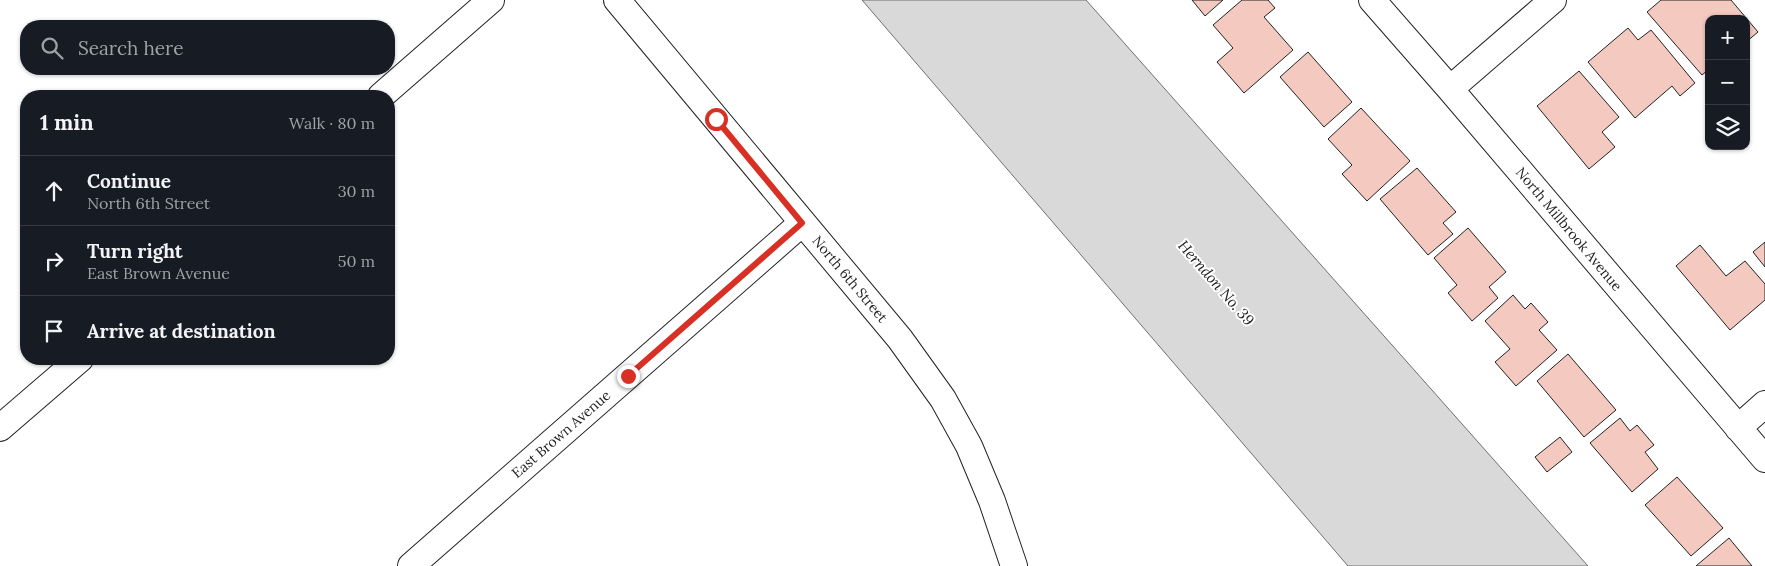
<!DOCTYPE html>
<html lang="en">
<head>
<meta charset="utf-8">
<style>
  body { margin:0; font-family:Lora,serif; background:#20242c; color:#f1f3f6 }
  .controls { position:absolute; right:15px; top:15px; display:grid; overflow:hidden; border-radius:10px; box-shadow:0 1px 4px #0004 }
  .controls button { width:45px; height:45px; display:grid; place-items:center; padding:0; border:0; border-bottom:1px solid #363941; background:#171b24; color:#f1f3f6; font:25px sans-serif }
  .stop { position:absolute; width:15px; height:15px; margin:-11px; border:4px solid #d93025; border-radius:50%; background:#fff }
  .stop.end { background:#d93025; border-color:#fff; box-shadow:0 1px 5px #0008 }
  .list { margin:0; padding:0; list-style:none }
  h2 { display:flex; justify-content:space-between; align-items:center; height:65px; margin:0; padding:0 20px; font-size:21px }
  h2 small { font-size:16px; font-weight:400; color:#9ea1a6 }
  .list li { display:grid; grid-template-columns:32px 1fr auto; gap:15px; align-items:center; box-sizing:border-box; height:70px; padding:0 20px; border-top:1px solid #363941 }
  .list b { display:block; font-size:19px; white-space:nowrap }
  .list p { margin:0; font-size:16px; white-space:nowrap; color:#9ea1a6 }
  .list em { font-size:16px; font-style:normal; color:#9ea1a6 }
  .icon { flex:none; width:28px; height:28px; fill:none; stroke:currentColor; stroke-width:2; stroke-linecap:round; stroke-linejoin:round }
  .map { position:relative; flex:none; width:1765px; height:566px; overflow:hidden }
  .search { position:absolute; background:#171b24; box-shadow:0 1px 4px #0004; left:20px; top:20px; width:375px; height:55px; display:flex; align-items:center; gap:12px; box-sizing:border-box; padding:0 18px; border-radius:20px; color:#9ea1a6; font-size:19px }
  .panel { position:absolute; background:#171b24; box-shadow:0 1px 4px #0004; left:20px; top:90px; width:375px; height:275px; border-radius:20px }
  .map>svg:first-child { display:block }
  .water { fill:#d9d9d9; stroke:#6f6f6f }
  .building { fill:#f3c9c0; stroke:#222 }
  .lines { fill:none; stroke-linecap:round; stroke-linejoin:round }
  .minor-casing { stroke:#222; stroke-width:28 }
  .minor { stroke:#fff; stroke-width:26 }
  .route { stroke:#d93025; stroke-width:6 }
  .labels { text-anchor:middle; stroke-width:4; stroke-linejoin:round; paint-order:stroke }
  .street-label { font-size:14px; fill:#222; stroke:#fff }
  .water-label { font-size:15px; font-style:italic; fill:#222; stroke:#fff }
</style>
</head>
<body>
<div class="map">
<svg width="1765" height="566" viewBox="0 0 1765 566">
  <rect width="100%" height="100%" fill="#fff"/>
  <path class="water" d="M862,0H1086L1588,566H1348Z"/>
  <path class="building" d="M1192,0H1223L1205,16Z
    M1242,0H1268L1275,8L1264,17L1293,50L1244,93L1217,62L1233,48L1213,25Z
    M1661,0H1731L1758,32L1746,42V19H1709V69L1702,75L1647,12Z
    M1628,28L1638,40L1651,30L1695,83L1680,96L1672,86L1635,118L1588,62Z
    M1308,52L1352,102L1324,127L1280,77Z
    M1579,71L1619,117L1602,132L1615,147L1589,169L1537,106Z
    M1361,108L1410,161L1367,201L1342,174L1352,165L1328,139Z
    M1417,168L1456,212L1443,223L1453,234L1428,255L1380,199Z
    M1468,228L1506,272L1489,287L1498,298L1472,321L1448,293L1457,285L1434,258Z
    M1765,242V267L1753,252Z
    M1700,245L1726,276L1745,261L1765,284V300L1730,330L1676,266Z
    M1513,295L1525,309L1531,303L1548,322L1539,330L1557,350L1516,386L1495,362L1510,349L1485,321Z
    M1568,354L1616,410L1584,437L1537,381Z
    M1620,418L1630,431L1637,425L1654,445L1645,452L1658,469L1632,492L1590,443Z
    M1560,437L1572,452L1547,472L1535,457Z
    M1677,477L1723,528L1691,556L1645,505Z
    M1729,538L1752,566H1696Z"/>
  <g class="lines">
    <defs>
      <path id="minor" d="M617,0L900,339L943,399L969,446L992,501L1014,566
        M1372,0L1450,89L1765,459
        M1450,89L1553,0
        M381,96L491,0
        M0,428L80,359
        M1738,428L1765,404
        M411,566L802,223"/>
    </defs>
    <use href="#minor" class="minor-casing"/>
    <use href="#minor" class="minor"/>
  </g>
  <g class="lines">
    <path class="route" d="M628,376L802,223L716,119"/>
  </g>
  <g class="labels">
    <g class="street-label">
      <text transform="translate(1569 229) rotate(50)" y="5">North Millbrook Avenue</text>
      <text transform="translate(850 279) rotate(50)" y="5">North 6th Street</text>
      <text transform="translate(561 434) rotate(-41)" y="5">East Brown Avenue</text>
    </g>
    <g class="water-label">
      <text transform="translate(1216 283) rotate(49)" y="5">Herndon No. 39</text>
    </g>
  </g>
</svg>
<div class="controls">
<button>+</button>
<button>−</button>
<button><svg class="icon" aria-label="layers" viewBox="0 0 24 24"><path d="M12 4l9 5-9 5-9-5zM3 14l9 5 9-5"/></svg></button>
</div>
<div class="stop" style="left:716px;top:119px"></div>
<div class="stop end" style="left:628px;top:376px"></div>
<div class="search"><svg class="icon" aria-label="search" viewBox="0 0 24 24"><circle cx="10" cy="10" r="6"/><path d="M15 15l6 6"/></svg>Search here</div>
<section class="panel">
<h2>1 min<small>Walk · 80 m</small></h2>
<ul class="list">
<li><svg class="icon" aria-label="ahead" viewBox="0 0 24 24"><path d="M12 20V5M6 11l6-6 6 6"/></svg><div><b>Continue</b><p>North 6th Street</p></div><em>30 m</em></li>
<li><svg class="icon" aria-label="right" viewBox="0 0 24 24"><path d="M7 20v-9h11M14 6l5 5-5 5"/></svg><div><b>Turn right</b><p>East Brown Avenue</p></div><em>50 m</em></li>
<li><svg class="icon" aria-label="arrive" viewBox="0 0 24 24"><path d="M6 21V4h12l-3 4 3 4H6"/></svg><div><b>Arrive at destination</b></div></li>
</ul>
</section>
</div>
</body>
</html>
